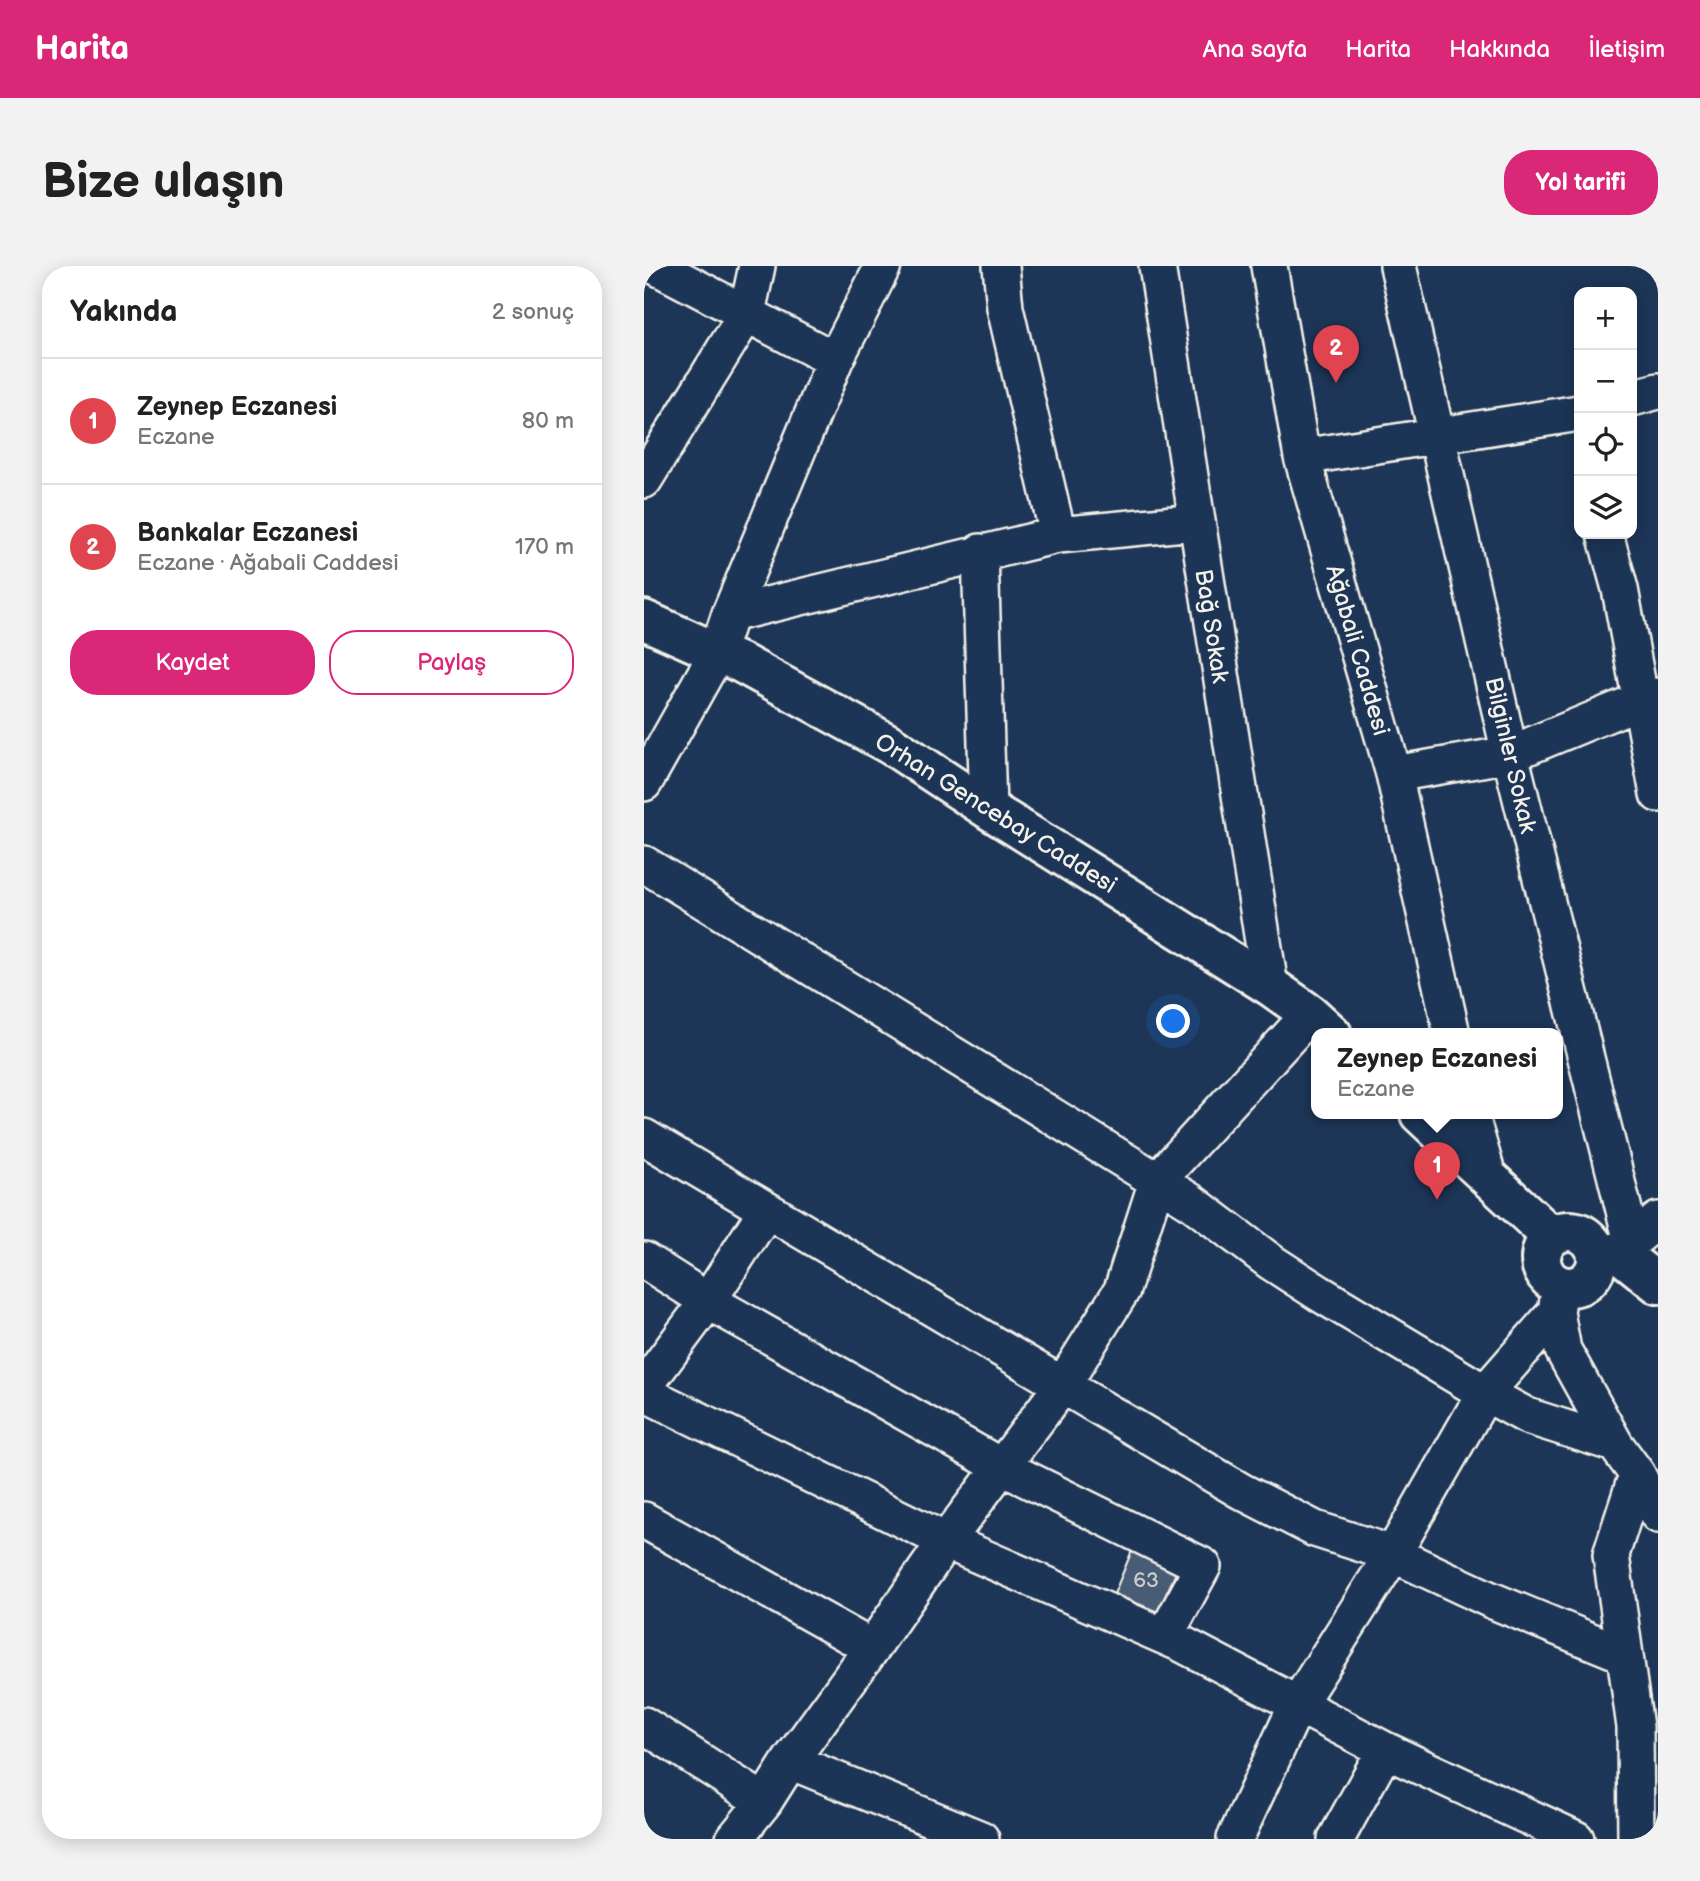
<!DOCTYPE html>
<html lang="tr">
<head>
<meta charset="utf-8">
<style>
  body { margin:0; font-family:"Balsamiq Sans",sans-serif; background:#f2f2f2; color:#222 }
  .controls { position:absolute; right:21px; top:21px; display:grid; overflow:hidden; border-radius:14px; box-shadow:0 4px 18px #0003 }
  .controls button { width:63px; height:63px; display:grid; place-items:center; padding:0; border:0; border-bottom:2px solid #e0e0e0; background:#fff; color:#222; font:35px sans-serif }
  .you { position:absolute; left:530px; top:756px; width:24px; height:24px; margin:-18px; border:5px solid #fff; border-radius:50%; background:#1a73e8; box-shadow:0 0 0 10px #1a73e833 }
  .badge { display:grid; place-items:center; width:46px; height:46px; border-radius:50%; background:#db2777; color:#fff; font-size:23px; font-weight:700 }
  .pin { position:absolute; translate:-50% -58px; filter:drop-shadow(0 2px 4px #0008) }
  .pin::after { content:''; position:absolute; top:37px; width:24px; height:21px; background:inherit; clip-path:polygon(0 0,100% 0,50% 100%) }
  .popup { position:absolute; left:667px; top:762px; width:252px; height:91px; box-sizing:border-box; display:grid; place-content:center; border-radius:14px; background:#fff; filter:drop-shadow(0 2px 5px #0005); font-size:23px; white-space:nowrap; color:#767676 }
  .popup b { font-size:26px; color:#222 }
  .popup::after { content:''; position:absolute; left:50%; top:100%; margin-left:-14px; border:14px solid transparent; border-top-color:#fff }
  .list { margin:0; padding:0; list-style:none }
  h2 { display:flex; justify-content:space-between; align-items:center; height:91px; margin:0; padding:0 28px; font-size:30px }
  h2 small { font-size:23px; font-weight:400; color:#767676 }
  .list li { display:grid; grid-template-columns:46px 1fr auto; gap:21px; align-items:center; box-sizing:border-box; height:126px; padding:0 28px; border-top:2px solid #e0e0e0 }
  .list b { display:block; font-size:26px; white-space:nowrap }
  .list p { margin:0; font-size:23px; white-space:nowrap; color:#767676 }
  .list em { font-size:23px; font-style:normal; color:#767676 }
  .actions { display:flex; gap:14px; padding:21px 28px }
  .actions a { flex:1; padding:16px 0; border:2px solid #db2777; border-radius:28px; text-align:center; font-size:24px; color:#db2777 }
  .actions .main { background:#db2777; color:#fff }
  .icon { flex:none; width:38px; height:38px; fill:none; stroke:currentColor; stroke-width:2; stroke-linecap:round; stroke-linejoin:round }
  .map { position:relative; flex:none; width:1014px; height:1573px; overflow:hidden; border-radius:28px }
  header { display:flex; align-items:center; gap:42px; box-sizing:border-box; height:98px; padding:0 35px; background:#db2777; color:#fff }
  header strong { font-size:33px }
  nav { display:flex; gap:38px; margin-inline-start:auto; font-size:24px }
  .intro { display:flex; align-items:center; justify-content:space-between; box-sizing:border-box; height:168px; padding:0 42px }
  h1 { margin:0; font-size:49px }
  .button { padding:18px 32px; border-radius:28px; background:#db2777; color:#fff; font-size:24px; font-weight:700 }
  main { display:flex; gap:42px; padding:0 42px }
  aside { flex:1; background:#fff; border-radius:28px; box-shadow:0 4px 18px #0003 }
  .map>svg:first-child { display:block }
  .building { fill:#485b74; stroke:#f4f1e8; stroke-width:2 }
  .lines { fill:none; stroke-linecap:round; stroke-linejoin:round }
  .minor-casing { stroke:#f4f1e8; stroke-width:40 }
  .major-casing { stroke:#f4f1e8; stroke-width:44 }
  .minor { stroke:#1d3557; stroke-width:35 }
  .major { stroke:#1d3557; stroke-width:38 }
  .labels { text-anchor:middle; stroke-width:7; stroke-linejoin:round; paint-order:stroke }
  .number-label { font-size:21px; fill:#c9cccb }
  .street-label { font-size:24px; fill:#f4f1e8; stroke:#1d3557 }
</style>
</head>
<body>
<header>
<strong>Harita</strong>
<nav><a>Ana sayfa</a><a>Harita</a><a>Hakkında</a><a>İletişim</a></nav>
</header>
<div class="intro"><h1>Bize ulaşın</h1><a class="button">Yol tarifi</a></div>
<main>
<aside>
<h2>Yakında<small>2 sonuç</small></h2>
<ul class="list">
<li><span class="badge" style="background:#e0444e">1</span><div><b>Zeynep Eczanesi</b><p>Eczane</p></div><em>80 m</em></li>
<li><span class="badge" style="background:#e0444e">2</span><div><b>Bankalar Eczanesi</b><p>Eczane · Ağabali Caddesi</p></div><em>170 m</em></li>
</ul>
<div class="actions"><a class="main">Kaydet</a><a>Paylaş</a></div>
</aside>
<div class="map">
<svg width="1014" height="1573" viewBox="0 0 1014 1573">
  <rect width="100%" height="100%" fill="#1d3557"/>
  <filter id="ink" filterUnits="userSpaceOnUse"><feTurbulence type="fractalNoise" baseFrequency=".0143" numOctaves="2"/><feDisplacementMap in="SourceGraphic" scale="14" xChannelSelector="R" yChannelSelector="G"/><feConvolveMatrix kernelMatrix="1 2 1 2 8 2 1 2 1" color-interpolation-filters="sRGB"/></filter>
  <g filter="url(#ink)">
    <path class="building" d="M489,1282L535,1300L514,1346L470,1328Z"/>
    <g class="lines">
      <defs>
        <path id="minor" d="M357,0L361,42L414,269
          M513,0L626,720
          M625,0L658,191L750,508L808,768
          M754,0L866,488L988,976
          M191,94L239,0
          M988,132L1014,125
          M658,191L935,147
          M0,214L103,47L113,0
          M961,268L976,323L1014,528
          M336,286L344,543
          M86,348L414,269L551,256
          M750,508L866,488L997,434L1014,430
          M0,517L73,387L86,348L191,94L11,0
          M0,598L546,935L627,996L675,1027L841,1127L883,1150L971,1178
          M826,848L844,910
          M0,871L597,1225L671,1263L749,1288L847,1334L981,1389
          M974,986L1014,954
          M0,994L64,1035L358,1201L559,1300L521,1370
          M912,1046L919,1084L971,1178L993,1208L967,1289L991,1461L992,1573
          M0,1121L64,1035L122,945
          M0,1127L302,1275L540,1379L741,1484L932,1573
          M993,1208L1014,1249
          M0,1254L228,1382
          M0,1459L120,1536L146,1495L228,1382L302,1275L418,1120L478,1024L513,915L666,748
          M146,1495L337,1573
          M90,1573L120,1536
          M591,1573L653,1439L749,1288L841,1127L912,1046L916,1020
          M692,1573L741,1484"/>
        <path id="major" d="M0,354L99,398L247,479L344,543L626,720L666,748L688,768
          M776,848L908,971
          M897 993a28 28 0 1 1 56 0a28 28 0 1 1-56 0Z
          M954,989L974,986L1014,1018"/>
      </defs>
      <use href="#minor" class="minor-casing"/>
      <use href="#major" class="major-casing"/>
      <use href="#minor" class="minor"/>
      <use href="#major" class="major"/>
    </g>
  </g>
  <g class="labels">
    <g class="number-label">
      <text x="502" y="1321">63</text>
    </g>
    <g class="street-label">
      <text transform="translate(568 360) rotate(81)" y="8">Bağ Sokak</text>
      <text transform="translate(714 384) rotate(74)" y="8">Ağabali Caddesi</text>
      <text transform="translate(867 489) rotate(77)" y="8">Bilginler Sokak</text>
      <text transform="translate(352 547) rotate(32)" y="8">Orhan Gencebay Caddesi</text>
    </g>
  </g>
</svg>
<div class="controls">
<button>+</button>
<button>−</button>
<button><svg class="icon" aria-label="locate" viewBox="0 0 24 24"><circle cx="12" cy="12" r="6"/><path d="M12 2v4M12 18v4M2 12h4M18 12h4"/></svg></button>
<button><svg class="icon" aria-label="layers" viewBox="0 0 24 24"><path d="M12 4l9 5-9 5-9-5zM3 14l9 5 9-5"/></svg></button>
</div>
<div class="you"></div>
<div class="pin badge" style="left:793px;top:934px;background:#e0444e">1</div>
<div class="popup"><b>Zeynep Eczanesi</b>Eczane</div>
<div class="pin badge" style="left:692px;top:117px;background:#e0444e">2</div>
</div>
</main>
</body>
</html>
